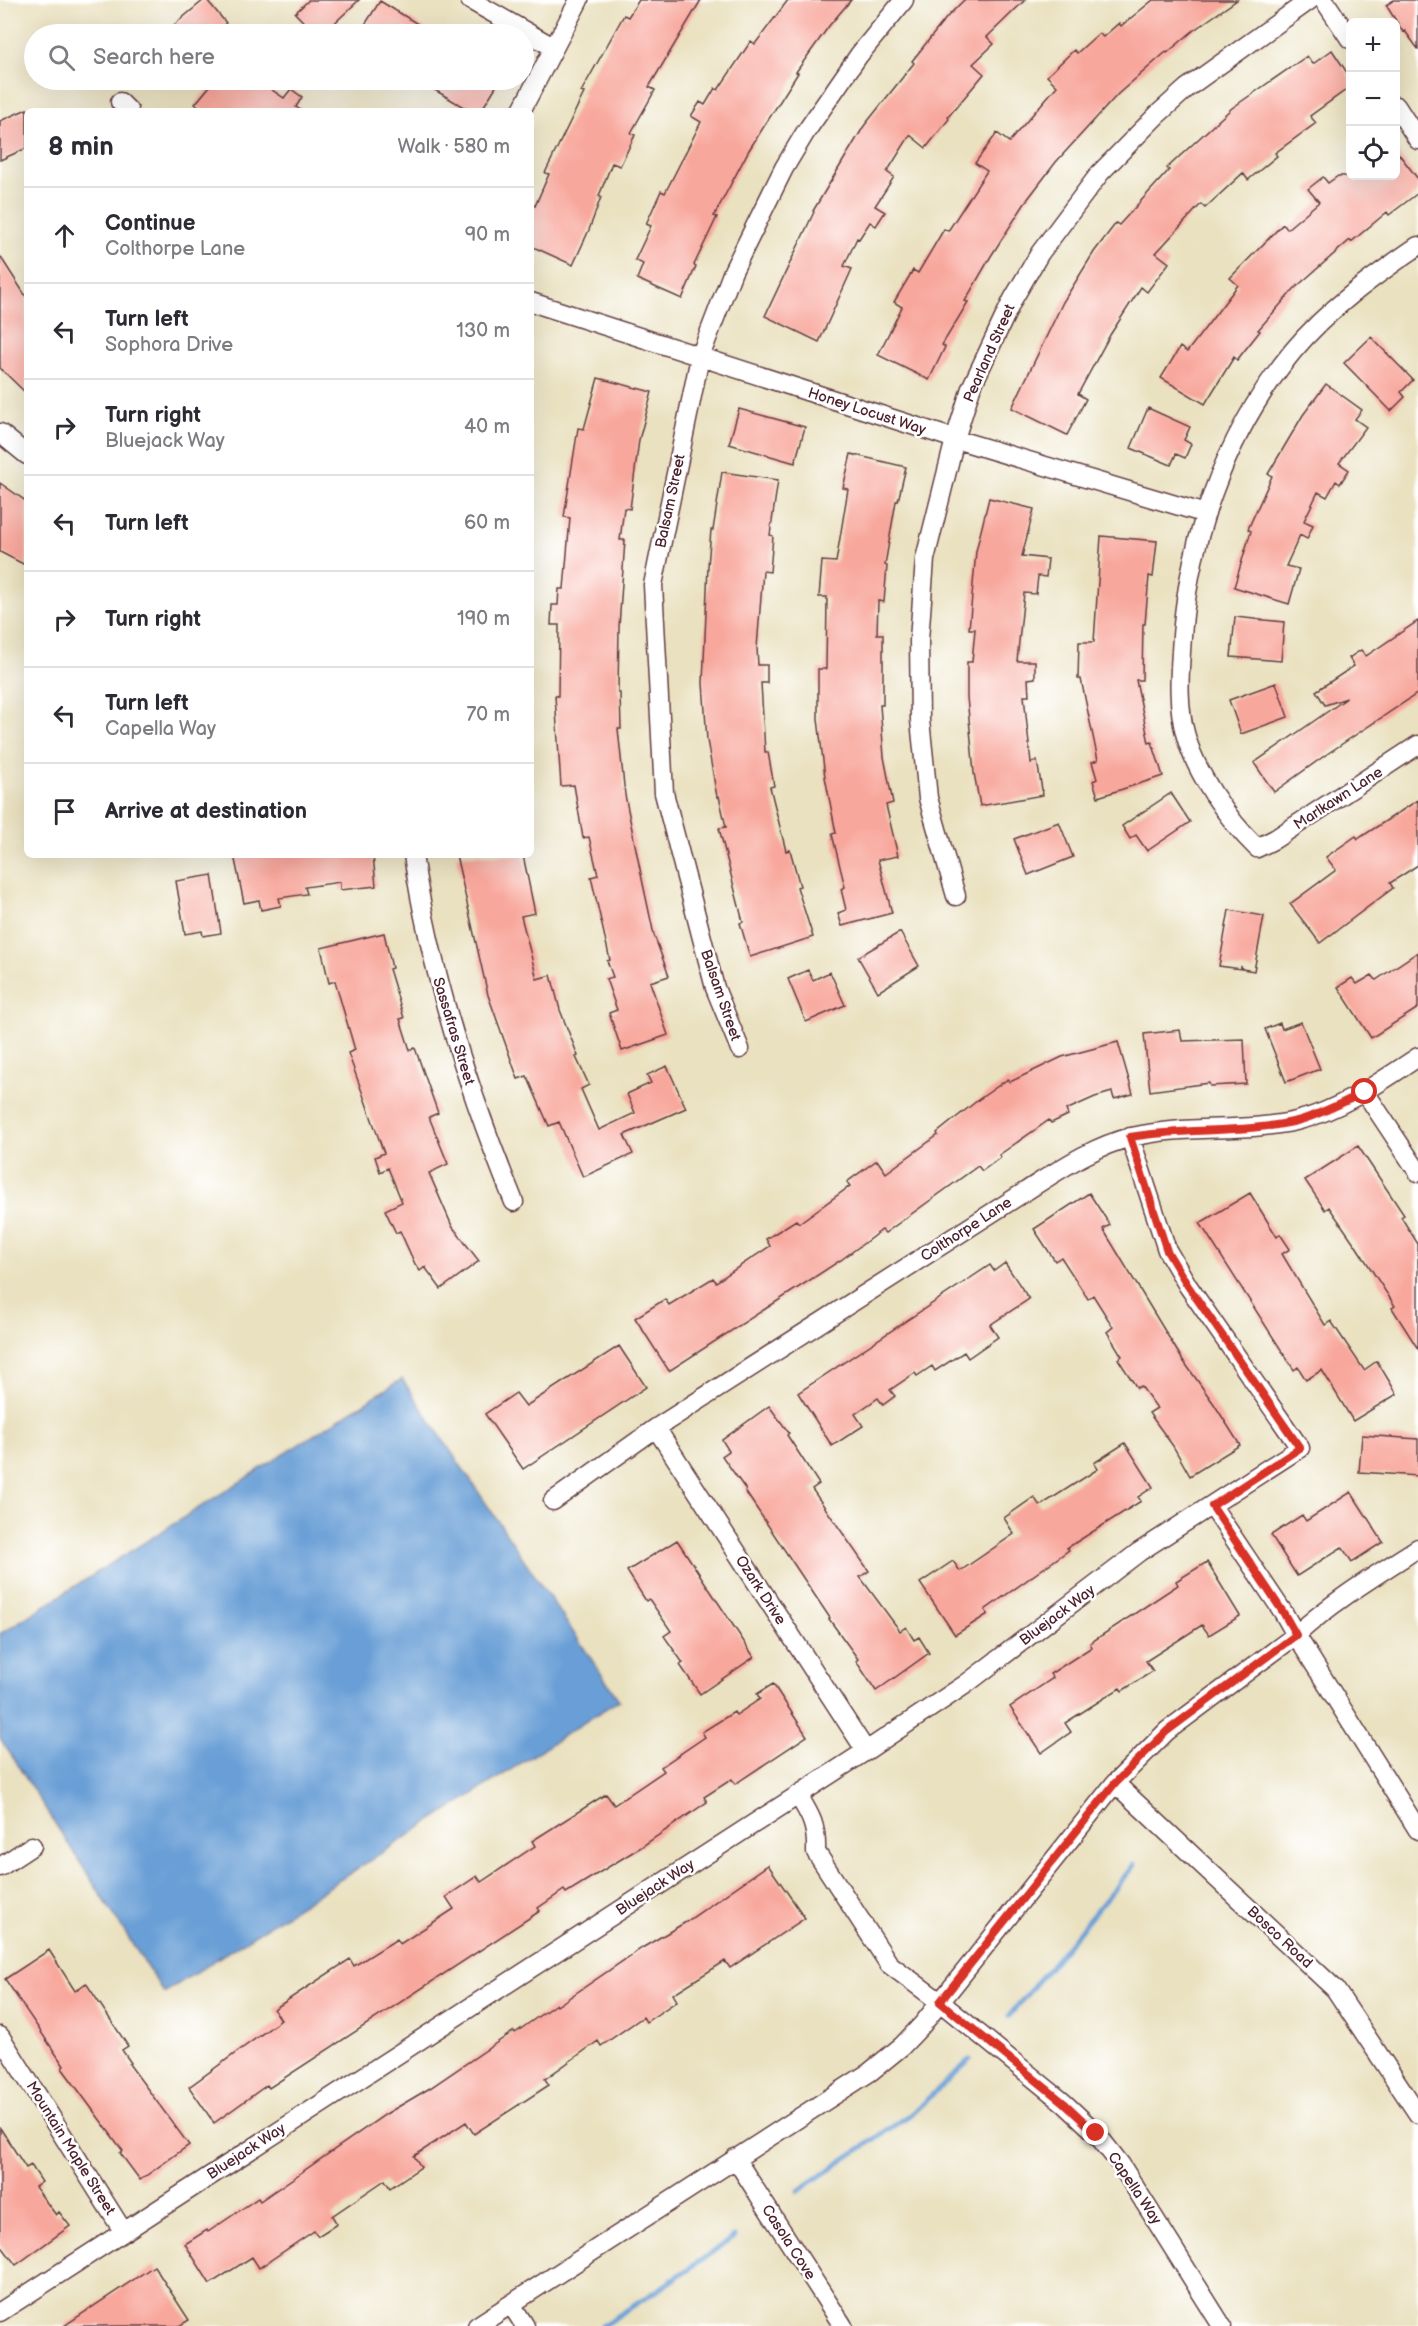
<!DOCTYPE html>
<html lang="en">
<head>
<meta charset="utf-8">
<style>
  body { margin:0; font-family:"Balsamiq Sans",sans-serif; background:#f7f7f7; color:#2b2b33 }
  .controls { position:absolute; right:18px; top:18px; display:grid; overflow:hidden; border-radius:9px; box-shadow:0 6px 24px #0002 }
  .controls button { width:54px; height:54px; display:grid; place-items:center; padding:0; border:0; border-bottom:2px solid #e1e1e2; background:#fff; color:#2b2b33; font:30px sans-serif }
  .stop { position:absolute; width:18px; height:18px; margin:-14px; border:4px solid #d93025; border-radius:50%; background:#fff }
  .stop.end { background:#d93025; border-color:#fff; box-shadow:0 2px 6px #0008 }
  .list { margin:0; padding:0; list-style:none }
  h2 { display:flex; justify-content:space-between; align-items:center; height:78px; margin:0; padding:0 24px; font-size:26px }
  h2 small { font-size:20px; font-weight:400; color:#7c7c81 }
  .list li { display:grid; grid-template-columns:39px 1fr auto; gap:18px; align-items:center; box-sizing:border-box; height:96px; padding:0 24px; border-top:2px solid #e1e1e2 }
  .list b { display:block; font-size:22px; white-space:nowrap }
  .list p { margin:0; font-size:20px; white-space:nowrap; color:#7c7c81 }
  .list em { font-size:20px; font-style:normal; color:#7c7c81 }
  .icon { flex:none; width:33px; height:33px; fill:none; stroke:currentColor; stroke-width:2; stroke-linecap:round; stroke-linejoin:round }
  .map { position:relative; flex:none; width:1418px; height:2326px; overflow:hidden }
  .search { position:absolute; background:#fff; box-shadow:0 6px 24px #0002; left:24px; top:24px; width:510px; height:66px; display:flex; align-items:center; gap:15px; box-sizing:border-box; padding:0 21px; border-radius:33px; color:#7c7c81; font-size:22px }
  .panel { position:absolute; background:#fff; box-shadow:0 6px 24px #0002; left:24px; top:108px; width:510px; height:750px; border-radius:9px }
  .map>svg:first-child { display:block }
  .water { fill:#699fd6; stroke:#5a5f80; stroke-width:1.5 }
  .lines { fill:none; stroke-linecap:round; stroke-linejoin:round }
  .stream { stroke:#699fd6; stroke-width:5 }
  .building { fill:#f8a79c }
  .minor-casing { stroke:#623c41; stroke-width:21 }
  .minor { stroke:#fff; stroke-width:18 }
  .route { stroke:#d93025; stroke-width:8 }
  .labels { text-anchor:middle; stroke-width:5; stroke-linejoin:round; paint-order:stroke }
  .street-label { font-size:15px; fill:#4a1f2b; stroke:#fff }
</style>
</head>
<body>
<div class="map">
<svg width="1418" height="2326" viewBox="0 0 1418 2326">
  <rect width="100%" height="100%" fill="#fff"/>
  <filter id="ink" filterUnits="userSpaceOnUse"><feTurbulence type="fractalNoise" baseFrequency=".0167" numOctaves="2"/><feDisplacementMap in="SourceGraphic" scale="12" xChannelSelector="R" yChannelSelector="G"/><feConvolveMatrix kernelMatrix="1 2 1 2 8 2 1 2 1" color-interpolation-filters="sRGB"/></filter>
  <filter id="wash" filterUnits="userSpaceOnUse"><feTurbulence type="fractalNoise" baseFrequency=".008" numOctaves="4" result="noise"/><feDisplacementMap in="SourceGraphic" scale="24" xChannelSelector="R" yChannelSelector="G"/><feGaussianBlur stdDeviation="1.35" result="paint"/><feColorMatrix in="noise" values="0 0 0 0 0 0 0 0 0 0 0 0 0 0 0 0 0 1.4 0 .05"/><feComposite in="paint" operator="in"/></filter>
  <g filter="url(#wash)">
    <rect width="100%" height="100%" fill="#eae1c0"/>
    <path class="water" d="M402,1379L619,1700L164,1993L0,1738V1634Z"/>
    <g class="lines">
      <path class="stream" d="M1009,2016L1134,1865
        M798,2191L911,2114L970,2060
        M602,2326L658,2290L734,2237"/>
    </g>
    <g id="blocks">
      <path class="building" d="M204,0H207L226,23L212,34H163Z
        M309,0H359L323,34H315L295,13Z
        M639,0H701L649,87L655,90L631,133L635,135L620,166L612,163L599,196L601,197L589,230L573,265L531,246V203L535,206L549,174L545,173L584,93L581,92L624,15L628,17Z
        M788,0H851L829,26L796,72L798,73L749,150L714,216L717,217L694,265L696,266L682,299L637,279L643,264L635,260L651,226L646,224L661,191L665,193L701,122L691,116L700,102L705,105L715,88L718,90L751,41L755,44Z
        M964,0H1025L987,37L994,44L973,64L984,74L948,117L949,119L926,148L910,135L887,172L894,177L875,206L885,212L876,226L870,222L859,239L857,238L844,266L852,269L819,342L765,316L814,212L813,211L864,126L914,63L912,61L947,17Z
        M1153,0H1237L1194,30L1167,53L1166,52L1118,94L1056,162L1027,200L991,256L965,301L968,302L942,345L945,347L929,380L878,355L902,307L894,302L913,270L918,273L944,229L948,231L987,171L975,163L997,133L1009,142L1057,86L1047,76L1074,50L1077,53L1099,33L1103,37L1119,23L1121,26Z
        M1394,0H1418V49L1405,31L1403,32L1386,5Z
        M380,1L434,34H359Z
        M1332,50L1350,77V87L1310,116L1316,123L1275,153L1277,156L1248,180L1243,173L1205,208L1201,204L1156,253L1169,263L1147,292L1141,287L1110,335L1078,394L1086,399L1067,435L1012,408L1063,302L1094,252L1116,223L1119,225L1169,170L1167,168L1232,108L1307,56L1313,64Z
        M215,80H257L284,98L291,89L302,97L296,107L302,111H203L195,104Z
        M418,80H500L481,111H470Z
        M27,109V148L0,160V121Z
        M1395,149L1418,179V193L1389,215L1387,212L1351,242L1350,240L1294,289L1258,330L1260,331L1237,360L1234,357L1205,404L1161,378L1180,347L1187,352L1238,285L1230,278L1283,224L1287,229L1319,202L1308,189L1323,177L1328,183L1338,176H1395Z
        M0,256L27,298V394L0,368Z
        M1371,337L1413,380L1401,392L1405,397L1391,411L1344,363Z
        M598,378L652,392L639,440L630,509L624,508L620,540H625L619,627L618,693H620L621,729H618L625,795L642,879L654,935L669,976L650,982L668,1035L622,1051L609,1013L617,1010L606,979L613,977L607,961L610,960L591,877L598,875L589,837L583,838L574,785L561,786L555,696H558L559,625H551L552,605H558L559,589H564L570,518L564,517L578,428L584,429Z
        M1326,384L1362,410L1355,419L1366,427L1339,463L1349,470L1340,484L1336,481L1327,497L1318,492L1304,521L1313,525L1307,539L1300,535L1286,566L1299,569L1289,604L1234,587L1251,531L1248,529L1272,476L1268,474L1303,415Z
        M1148,408L1190,427L1184,440L1191,444L1185,458L1176,454L1171,465L1131,448Z
        M739,409L805,427L795,463L729,444Z
        M851,454L906,467L898,501H896L885,565L887,566L884,602L878,601L877,634H883V705H880L884,757L893,803L886,805L898,856L878,860L892,913L842,926L838,913L846,910L841,889L845,887L832,834L836,833L825,777L818,719V669H826L827,597H819L822,561L836,562L848,489L843,488Z
        M722,472L778,480L770,535L773,536L770,572L763,571L757,648L758,665H767V683H761L765,752H768L774,786L770,787L786,851L790,850L800,886L797,887L813,937L750,957L740,923L743,922L719,828L726,827L719,796L717,797L707,740L703,683L708,566L711,530H713Z
        M0,483L27,502V566L0,552Z
        M989,498L1034,509L1022,556L1048,559L1046,577L1038,576L1036,594L1024,593L1017,661H1035V678L1028,679L1029,696H1024L1031,763L1037,761L1043,795L980,806L974,773L967,697V662H972L975,629H969L976,551Z
        M1101,536L1157,541L1153,577L1149,576L1145,624H1143L1142,680H1136L1149,743L1152,742L1163,776L1098,797L1093,781L1097,779L1092,762L1098,760L1081,679H1078L1079,642H1094Z
        M1235,617L1284,622L1281,661L1231,657Z
        M1418,621V693L1327,754L1274,792L1254,763L1347,698L1325,705L1316,691L1354,666L1349,658L1361,650L1366,656Z
        M1276,683L1288,717L1241,734L1229,700Z
        M1171,793L1190,822L1147,851L1136,835L1130,839L1122,826Z
        M1418,800V865L1390,883L1393,888L1320,943L1290,904L1336,870L1326,857L1356,836L1358,839Z
        M1059,822L1073,857L1028,875L1014,839Z
        M234,855H373L376,886L340,890V882L305,887L307,894L279,898L281,906L261,910L259,900L244,903Z
        M456,855H523L535,913L521,916L537,979L551,975L560,1010L578,1056L576,1057L589,1085L581,1089L599,1130L635,1113L627,1094L651,1083L647,1075L667,1066L686,1108L624,1135L633,1154L583,1177L559,1122L549,1126L527,1076L518,1079L488,995Z
        M212,875L221,933L203,936L202,931L185,934L176,881Z
        M1229,910L1264,916L1254,971L1242,969L1241,966V969L1219,966Z
        M900,932L919,966L878,992L858,957Z
        M384,933L392,968L389,969L404,1018L400,1019L410,1050L415,1048L438,1113L429,1117L448,1164L429,1173L452,1226L479,1261L441,1289L425,1267L420,1271L415,1264L400,1231L396,1233L385,1210L402,1202L388,1168L380,1172L375,1157L384,1153L348,1053L355,1050L335,981L329,983L321,948Z
        M1418,952V1008L1371,1038L1338,987L1352,978L1357,984L1372,975L1376,980Z
        M808,970L813,980L830,972L845,1005L806,1022L788,979Z
        M1301,1022L1320,1069L1286,1082L1265,1029L1280,1023L1282,1029Z
        M1180,1030L1182,1041L1244,1039L1246,1084L1210,1086L1209,1083L1150,1091L1144,1034Z
        M1118,1042L1133,1094L1114,1099L1112,1092L1095,1097L1066,1110L1068,1115L1051,1123L1049,1120L999,1155L1001,1157L982,1171L978,1166L885,1233L882,1230L841,1260L669,1371L635,1318L665,1299L669,1305L713,1278L716,1282L770,1246L766,1239L796,1220L799,1223L850,1186L847,1182L877,1160L886,1173L938,1135L937,1133L978,1100L1008,1079L1010,1082L1062,1057Z
        M1358,1146L1404,1215L1401,1217L1418,1244V1349L1392,1308L1395,1306L1356,1246L1329,1207L1325,1210L1305,1180Z
        M1089,1193L1110,1225L1103,1229L1182,1359L1214,1404L1240,1445L1190,1476L1173,1446L1149,1413L1157,1408L1141,1386L1137,1388L1118,1359L1122,1356L1107,1332L1113,1327L1093,1295L1088,1299L1061,1257L1055,1261L1034,1229Z
        M1250,1193L1277,1237L1280,1234L1290,1249L1282,1254L1325,1325L1331,1321L1364,1370L1377,1361L1397,1394L1353,1421L1322,1370L1306,1380L1298,1367L1294,1370L1200,1223Z
        M1005,1263L1029,1299L990,1325L998,1337L968,1358L964,1352L935,1371L932,1366L917,1376L915,1373L890,1390L895,1396L883,1405L878,1398L855,1414L863,1426L832,1446L798,1393L990,1265L994,1271Z
        M619,1346L646,1387L523,1469L485,1414L516,1393L526,1406Z
        M769,1406L789,1433L787,1435L819,1484L812,1489L869,1571L860,1577L900,1631L906,1627L914,1640L919,1637L929,1653L876,1691L856,1661L858,1659L829,1619L830,1618L745,1491L746,1490L722,1456L729,1451L722,1440Z
        M1362,1435L1418,1439V1476L1359,1472Z
        M1125,1443L1153,1487L1138,1497L1141,1501L1067,1548L1069,1550L985,1610L988,1614L955,1635L920,1583L953,1561L960,1571L1014,1534L1004,1518L1034,1497L1040,1506L1098,1469L1094,1463Z
        M1351,1492L1383,1542L1352,1562L1342,1547L1297,1576L1271,1535L1302,1515L1306,1521Z
        M677,1540L754,1657L700,1694L680,1665L683,1663L664,1636L671,1631L649,1599L646,1601L627,1571Z
        M1207,1562L1240,1616L1209,1635L1202,1625L1146,1661L1153,1671L1122,1691L1120,1688L1065,1723L1071,1732L1041,1753L1010,1707L1053,1678L1050,1674L1092,1647L1090,1643L1178,1585L1176,1581Z
        M773,1684L807,1736L735,1784L732,1779L704,1797L707,1802L641,1847L566,1893L564,1890L538,1908L540,1911L269,2088L267,2085L214,2123L189,2087L281,2020L274,2009L350,1959L354,1966L397,1939L400,1944L454,1909L446,1897L477,1876L481,1882L535,1846L532,1841L606,1794L614,1805L664,1771L661,1767L705,1737L702,1732L734,1712L736,1715L760,1699L757,1694Z
        M768,1865L805,1918L730,1968L725,1961L673,1994L677,2001L646,2022L643,2017L601,2046L598,2041L545,2079L549,2085L474,2134L466,2122L414,2156L421,2167L390,2188L385,2180L332,2216L337,2224L318,2236L314,2231L259,2268L252,2257L210,2284L185,2244L207,2230L208,2232L258,2198L260,2201L386,2114L430,2088L514,2031L515,2033L556,2004L557,2006L642,1948L686,1922Z
        M49,1950L75,1991L86,1983L128,2046L122,2050L131,2063L129,2064L189,2145L140,2180L120,2153L123,2151L62,2068L64,2066L5,1979Z
        M0,2128L26,2168L31,2165L42,2182L35,2187L56,2215L59,2212L70,2226L16,2265L0,2244Z
        M154,2266L189,2320L179,2326H64Z"/>
    </g>
  </g>
  <g filter="url(#ink)">
    <use href="#blocks" fill-opacity="0" stroke="#623c41" stroke-width="1.5"/>
    <g class="lines">
      <defs>
        <path id="minor" d="M470,0L553,47
          M1324,0L1350,39
          M120,102L129,111
          M1396,106L1418,140
          M521,111L579,0
          M1418,246C1374,276 1328,309 1293,351C1224,435 1186,544 1181,652C1179,679 1178,707 1185,733C1195,772 1228,820 1257,848L1275,839L1418,745
          M531,302L955,439L1206,514
          M0,433L27,455
          M413,855C431,975 468,1090 514,1202
          M956,896L928,798L920,720L919,640L925,559L955,439L971,388L1013,299L1040,253L1100,173L1157,115L1187,88L1310,0
          M740,1049L715,988L664,793L653,585L700,357L733,271L784,168L805,133L859,55L904,0
          M1365,1092L1418,1172
          M656,1428L866,1751
          M553,1501L656,1428L1026,1191C1059,1170 1093,1146 1132,1137C1186,1124 1242,1133 1296,1121C1339,1111 1382,1081 1418,1057
          M1418,1548C1376,1575 1333,1601 1296,1635L1418,1830
          M1115,1783L1335,1989L1418,2114
          M798,1795C811,1816 817,1826 816,1852L889,1964L940,2002L1064,2103L1096,2133L1121,2165L1222,2326
          M0,1867L32,1846
          M0,2036L123,2231
          M735,2158L843,2326
          M511,2304L525,2326
          M0,2312L866,1751L966,1684L1139,1552L1300,1448L1188,1286L1167,1250L1130,1137
          M477,2326L870,2072L902,2046L922,2025L1115,1783L1167,1731L1296,1635L1283,1612L1212,1506"/>
      </defs>
      <use href="#minor" class="minor-casing"/>
      <use href="#minor" class="minor"/>
    </g>
  </g>
  <g class="lines" filter="url(#ink)">
    <path class="route" d="M1096,2133L1064,2103L940,2002L1115,1783L1167,1731L1296,1635L1283,1612L1212,1506L1300,1448L1188,1286L1167,1251L1130,1137C1185,1127 1242,1134 1297,1121C1320,1115 1343,1102 1365,1092"/>
  </g>
  <g class="labels">
    <g class="street-label">
      <text transform="translate(989 353) rotate(-66)" y="5">Pearland Street</text>
      <text transform="translate(867 411) rotate(18)" y="5">Honey Locust Way</text>
      <text transform="translate(670 501) rotate(-78)" y="5">Balsam Street</text>
      <text transform="translate(1338 798) rotate(-33)" y="5">Marlkawn Lane</text>
      <text transform="translate(721 995) rotate(71)" y="5">Balsam Street</text>
      <text transform="translate(454 1031) rotate(73)" y="5">Sassafras Street</text>
      <text transform="translate(966 1229) rotate(-33)" y="5">Colthorpe Lane</text>
      <text transform="translate(761 1590) rotate(57)" y="5">Ozark Drive</text>
      <text transform="translate(1057 1615) rotate(-37)" y="5">Bluejack Way</text>
      <text transform="translate(655 1887) rotate(-33)" y="5">Bluejack Way</text>
      <text transform="translate(1280 1937) rotate(43)" y="5">Bosco Road</text>
      <text transform="translate(71 2148) rotate(58)" y="5">Mountain Maple Street</text>
      <text transform="translate(246 2151) rotate(-33)" y="5">Bluejack Way</text>
      <text transform="translate(1135 2188) rotate(56)" y="5">Capella Way</text>
      <text transform="translate(789 2242) rotate(57)" y="5">Casola Cove</text>
    </g>
  </g>
</svg>
<div class="controls">
<button>+</button>
<button>−</button>
<button><svg class="icon" aria-label="locate" viewBox="0 0 24 24"><circle cx="12" cy="12" r="6"/><path d="M12 2v4M12 18v4M2 12h4M18 12h4"/></svg></button>
</div>
<div class="stop" style="left:1365px;top:1092px"></div>
<div class="stop end" style="left:1096px;top:2133px"></div>
<div class="search"><svg class="icon" aria-label="search" viewBox="0 0 24 24"><circle cx="10" cy="10" r="6"/><path d="M15 15l6 6"/></svg>Search here</div>
<section class="panel">
<h2>8 min<small>Walk · 580 m</small></h2>
<ul class="list">
<li><svg class="icon" aria-label="ahead" viewBox="0 0 24 24"><path d="M12 20V5M6 11l6-6 6 6"/></svg><div><b>Continue</b><p>Colthorpe Lane</p></div><em>90 m</em></li>
<li><svg class="icon" aria-label="left" viewBox="0 0 24 24"><path d="M17 20v-9H6M10 6l-5 5 5 5"/></svg><div><b>Turn left</b><p>Sophora Drive</p></div><em>130 m</em></li>
<li><svg class="icon" aria-label="right" viewBox="0 0 24 24"><path d="M7 20v-9h11M14 6l5 5-5 5"/></svg><div><b>Turn right</b><p>Bluejack Way</p></div><em>40 m</em></li>
<li><svg class="icon" aria-label="left" viewBox="0 0 24 24"><path d="M17 20v-9H6M10 6l-5 5 5 5"/></svg><div><b>Turn left</b></div><em>60 m</em></li>
<li><svg class="icon" aria-label="right" viewBox="0 0 24 24"><path d="M7 20v-9h11M14 6l5 5-5 5"/></svg><div><b>Turn right</b></div><em>190 m</em></li>
<li><svg class="icon" aria-label="left" viewBox="0 0 24 24"><path d="M17 20v-9H6M10 6l-5 5 5 5"/></svg><div><b>Turn left</b><p>Capella Way</p></div><em>70 m</em></li>
<li><svg class="icon" aria-label="arrive" viewBox="0 0 24 24"><path d="M6 21V4h12l-3 4 3 4H6"/></svg><div><b>Arrive at destination</b></div></li>
</ul>
</section>
</div>
</body>
</html>
